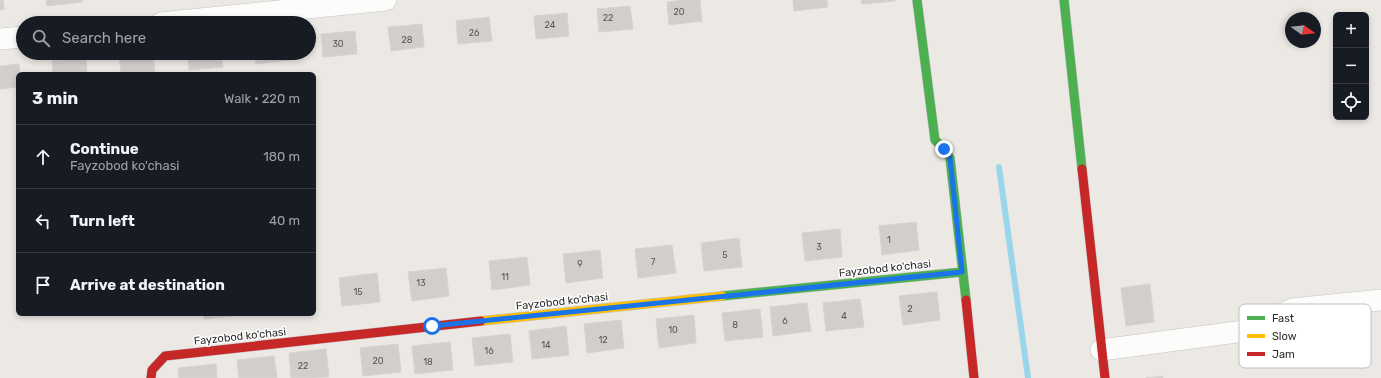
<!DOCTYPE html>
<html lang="en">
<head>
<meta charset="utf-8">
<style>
  body { margin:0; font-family:Rubik,sans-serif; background:#20242c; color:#f1f3f6 }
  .controls { position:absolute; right:12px; top:12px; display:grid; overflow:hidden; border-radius:6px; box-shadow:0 2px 6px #0003 }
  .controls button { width:36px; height:36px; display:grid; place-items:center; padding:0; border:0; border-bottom:1px solid #363941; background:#171b24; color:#f1f3f6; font:20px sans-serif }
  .compass { position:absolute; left:1285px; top:12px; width:36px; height:36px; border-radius:50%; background:#171b24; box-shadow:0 2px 6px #0003; rotate:105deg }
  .stop { position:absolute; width:12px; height:12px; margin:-9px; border:3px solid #1a73e8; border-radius:50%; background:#fff }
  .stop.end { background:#1a73e8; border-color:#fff; box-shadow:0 1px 4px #0008 }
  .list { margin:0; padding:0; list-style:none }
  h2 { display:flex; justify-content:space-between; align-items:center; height:52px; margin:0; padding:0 16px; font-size:17px }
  h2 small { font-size:13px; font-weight:400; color:#9ea1a6 }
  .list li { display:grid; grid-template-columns:26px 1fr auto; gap:12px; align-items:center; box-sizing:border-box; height:64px; padding:0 16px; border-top:1px solid #363941 }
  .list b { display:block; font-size:15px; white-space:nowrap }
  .list p { margin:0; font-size:13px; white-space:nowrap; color:#9ea1a6 }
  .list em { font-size:13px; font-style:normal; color:#9ea1a6 }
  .icon { flex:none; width:22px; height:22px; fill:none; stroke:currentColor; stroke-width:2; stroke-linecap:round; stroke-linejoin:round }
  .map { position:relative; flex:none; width:1381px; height:378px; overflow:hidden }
  .search { position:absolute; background:#171b24; box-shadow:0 2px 6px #0003; left:16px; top:16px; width:300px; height:44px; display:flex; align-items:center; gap:10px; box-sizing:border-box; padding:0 14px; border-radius:22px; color:#9ea1a6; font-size:15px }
  .panel { position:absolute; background:#171b24; box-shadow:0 2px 6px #0003; left:16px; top:72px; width:300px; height:244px; border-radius:6px }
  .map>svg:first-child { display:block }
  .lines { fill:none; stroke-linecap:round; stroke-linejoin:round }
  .stream { stroke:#99d6ec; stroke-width:6 }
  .building { fill:#d1cecb; stroke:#d7d4d0 }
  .street-casing { stroke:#c5c4c5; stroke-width:22 }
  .fast-casing { stroke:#c5c4c5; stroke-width:10 }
  .slow-casing { stroke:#c5c4c5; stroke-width:10 }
  .jam-casing { stroke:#c5c4c5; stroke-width:10 }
  .street { stroke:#fcfcfb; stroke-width:21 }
  .fast { stroke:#4caf50; stroke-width:9 }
  .slow { stroke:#ffc107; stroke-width:9 }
  .jam { stroke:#c62828; stroke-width:9 }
  .route { stroke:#1a73e8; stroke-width:5 }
  .labels { text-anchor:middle; stroke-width:3; stroke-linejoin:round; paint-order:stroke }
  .number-label { font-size:9px; fill:#585857 }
  .street-label { font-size:11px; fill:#2e2e2e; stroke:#fff }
  .key { fill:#fff; stroke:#c0c0c0; stroke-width:1 }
  .key-label { font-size:11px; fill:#2e2e2e }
</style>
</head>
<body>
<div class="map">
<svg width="1381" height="378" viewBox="0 0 1381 378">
  <rect width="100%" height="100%" fill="#ece8e4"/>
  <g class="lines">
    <path class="stream" d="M999,167L1028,378"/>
  </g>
  <path class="building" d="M0,0H3L4,9L0,10Z
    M46,0H82V2L47,6Z
    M683,0H700L702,21L669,25L667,2Z
    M793,0H827L828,7L794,11Z
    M861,0H895V1L862,4Z
    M630,6L633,29L599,32L597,9Z
    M567,13L569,36L536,39L534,16Z
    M489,17L492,41L458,44L456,21Z
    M422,24L424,47L391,51L388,27Z
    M355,31L357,54L323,57L321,34Z
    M129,53H153L155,74H121L119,54Z
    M187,53H221L223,67L189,70Z
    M255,53H289L290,60L256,64Z
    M86,57L87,74H53L52,61Z
    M19,64L20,74H18V87L0,89V66Z
    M916,222L919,250L882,255L879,226Z
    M840,229L842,257L805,261L802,233Z
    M739,238L742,267L704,271L701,243Z
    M672,245L676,273L638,278L635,249Z
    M600,250L603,278L566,283L563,254Z
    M527,257L530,285L492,290L489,261Z
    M446,268L449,296L412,301L408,272Z
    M377,273L380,302L342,306L339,278Z
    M1150,284L1154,322L1126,326L1121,288Z
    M937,292L940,320L903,325L899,296Z
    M860,299L864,327L826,331L823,303Z
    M807,303L811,331L773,336L770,307Z
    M760,309L763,337L725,341L722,313Z
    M204,314H242V315L204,319Z
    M694,315L696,343L659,348L656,319Z
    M621,320L624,348L587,353L584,324Z
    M566,326L569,355L532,359L529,331Z
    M510,334L513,362L475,366L472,338Z
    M450,342L453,370L415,374L412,346Z
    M398,344L401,372L363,376L360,348Z
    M326,349L329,377L291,378L289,353Z
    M274,356L277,378H239L237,360Z
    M216,364L217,378H179L178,368Z
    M1163,376V378H1146Z"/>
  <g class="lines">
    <defs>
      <path id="street" d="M161,23L386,0
        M0,39L23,37
        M1101,350L1252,330L1292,309L1381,300"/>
      <path id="fast" d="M917,0L935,140L944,149L950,158L966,300
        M1064,0L1082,169
        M722,296L962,272"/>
      <path id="slow" d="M481,321L722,296"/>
      <path id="jam" d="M1082,169L1105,378
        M966,300L974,378
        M151,378L152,370L165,356L481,321"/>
    </defs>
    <use href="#street" class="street-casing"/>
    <use href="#fast" class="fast-casing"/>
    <use href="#slow" class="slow-casing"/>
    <use href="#jam" class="jam-casing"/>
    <use href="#street" class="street"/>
    <use href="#fast" class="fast"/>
    <use href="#slow" class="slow"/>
    <use href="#jam" class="jam"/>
  </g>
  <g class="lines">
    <path class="route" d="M432,326L962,272L950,158L944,149"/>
  </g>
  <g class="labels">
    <g class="number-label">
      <text x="679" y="15">20</text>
      <text x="608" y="21">22</text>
      <text x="550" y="28">24</text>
      <text x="474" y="36">26</text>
      <text x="407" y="43">28</text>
      <text x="338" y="47">30</text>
      <text x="889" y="243">1</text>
      <text x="819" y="250">3</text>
      <text x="725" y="258">5</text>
      <text x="653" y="265">7</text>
      <text x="580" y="267">9</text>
      <text x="505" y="280">11</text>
      <text x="421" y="286">13</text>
      <text x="358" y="295">15</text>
      <text x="910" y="312">2</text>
      <text x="844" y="319">4</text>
      <text x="785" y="324">6</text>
      <text x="735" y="328">8</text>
      <text x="673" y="333">10</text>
      <text x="603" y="343">12</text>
      <text x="546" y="348">14</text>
      <text x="489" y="354">16</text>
      <text x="378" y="364">20</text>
      <text x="428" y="365">18</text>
      <text x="303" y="369">22</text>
    </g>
    <g class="street-label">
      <text transform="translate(885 268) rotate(-6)" y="4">Fayzobod ko'chasi</text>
      <text transform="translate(562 301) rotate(-6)" y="4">Fayzobod ko'chasi</text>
      <text transform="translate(240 336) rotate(-6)" y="4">Fayzobod ko'chasi</text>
    </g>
  </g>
  <rect x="1239" y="304" width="132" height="64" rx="6" class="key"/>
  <rect x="1247" y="316" width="18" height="4" fill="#4caf50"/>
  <rect x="1247" y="334" width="18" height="4" fill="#ffc107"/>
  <rect x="1247" y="352" width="18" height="4" fill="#c62828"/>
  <g class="key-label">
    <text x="1272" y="322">Fast</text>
    <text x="1272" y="340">Slow</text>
    <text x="1272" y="358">Jam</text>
  </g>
</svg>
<div class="controls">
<button>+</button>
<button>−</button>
<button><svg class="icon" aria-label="locate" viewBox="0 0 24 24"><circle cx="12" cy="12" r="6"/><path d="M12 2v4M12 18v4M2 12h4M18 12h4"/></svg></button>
</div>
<svg class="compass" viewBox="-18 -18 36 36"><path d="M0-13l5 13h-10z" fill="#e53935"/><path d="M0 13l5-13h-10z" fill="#9ea1a6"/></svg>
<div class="stop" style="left:432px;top:326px"></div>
<div class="stop end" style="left:944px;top:149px"></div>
<div class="search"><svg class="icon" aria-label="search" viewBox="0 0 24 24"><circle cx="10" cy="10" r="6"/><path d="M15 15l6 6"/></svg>Search here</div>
<section class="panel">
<h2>3 min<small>Walk · 220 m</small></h2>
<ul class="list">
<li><svg class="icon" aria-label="ahead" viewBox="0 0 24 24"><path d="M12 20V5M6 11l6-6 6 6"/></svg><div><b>Continue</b><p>Fayzobod ko'chasi</p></div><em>180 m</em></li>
<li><svg class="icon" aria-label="left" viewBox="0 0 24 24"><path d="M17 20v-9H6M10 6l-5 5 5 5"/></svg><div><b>Turn left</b></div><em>40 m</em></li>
<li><svg class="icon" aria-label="arrive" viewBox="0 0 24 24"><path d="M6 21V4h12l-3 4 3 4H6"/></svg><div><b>Arrive at destination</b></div></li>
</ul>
</section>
</div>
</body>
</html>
